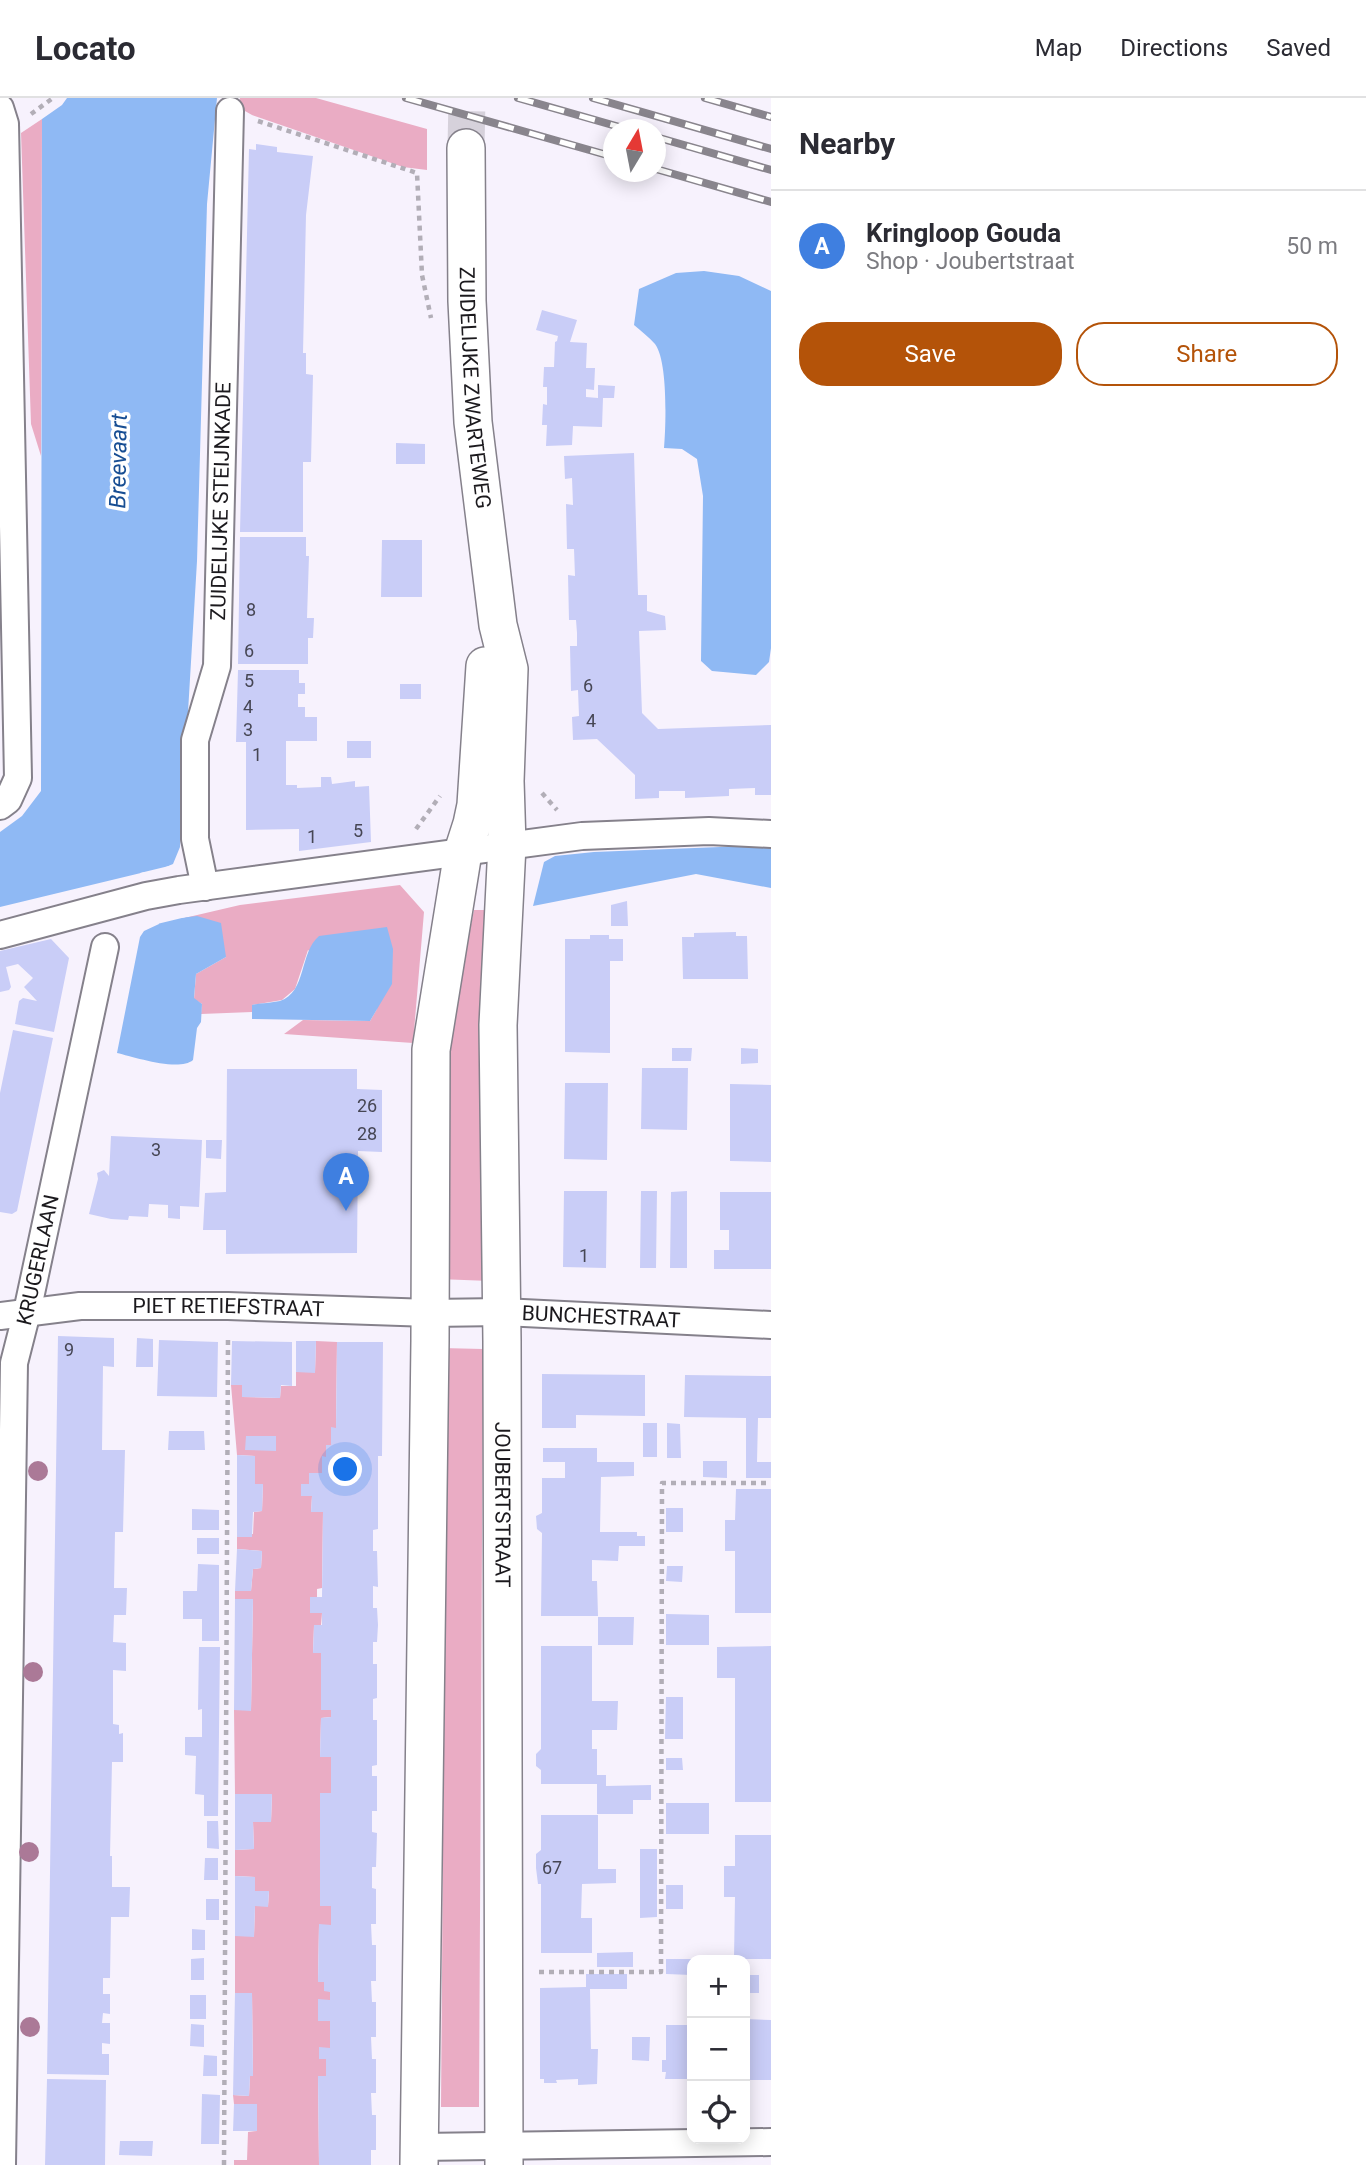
<!DOCTYPE html>
<html lang="en">
<head>
<meta charset="utf-8">
<style>
  body { margin:0; font-family:Roboto,sans-serif; background:#f2f2f3; color:#2b2b33 }
  .controls { position:absolute; right:21px; bottom:21px; display:grid; overflow:hidden; border-radius:14px; box-shadow:0 4px 18px #0003 }
  .controls button { width:63px; height:63px; display:grid; place-items:center; padding:0; border:0; border-bottom:2px solid #e1e1e2; background:#fff; color:#2b2b33; font:35px sans-serif }
  .compass { position:absolute; left:603px; top:21px; width:63px; height:63px; border-radius:50%; background:#fff; box-shadow:0 4px 18px #0003; rotate:10deg }
  .you { position:absolute; left:346px; top:1372px; width:24px; height:24px; margin:-18px; border:5px solid #fff; border-radius:50%; background:#1a73e8; box-shadow:0 0 0 10px #1a73e833 }
  .badge { display:grid; place-items:center; width:46px; height:46px; border-radius:50%; background:#b45309; color:#fff; font-size:23px; font-weight:700 }
  .pin { position:absolute; translate:-50% -58px; filter:drop-shadow(0 2px 4px #0008) }
  .pin::after { content:''; position:absolute; top:37px; width:24px; height:21px; background:inherit; clip-path:polygon(0 0,100% 0,50% 100%) }
  .list { margin:0; padding:0; list-style:none }
  h2 { display:flex; justify-content:space-between; align-items:center; height:91px; margin:0; padding:0 28px; font-size:30px }
  h2 small { font-size:23px; font-weight:400; color:#7c7c81 }
  .list li { display:grid; grid-template-columns:46px 1fr auto; gap:21px; align-items:center; box-sizing:border-box; height:112px; padding:0 28px; border-top:2px solid #e1e1e2 }
  .list b { display:block; font-size:26px; white-space:nowrap }
  .list p { margin:0; font-size:23px; white-space:nowrap; color:#7c7c81 }
  .list em { font-size:23px; font-style:normal; color:#7c7c81 }
  .actions { display:flex; gap:14px; padding:21px 28px }
  .actions a { flex:1; padding:16px 0; border:2px solid #b45309; border-radius:28px; text-align:center; font-size:24px; color:#b45309 }
  .actions .main { background:#b45309; color:#fff }
  .icon { flex:none; width:38px; height:38px; fill:none; stroke:currentColor; stroke-width:2; stroke-linecap:round; stroke-linejoin:round }
  .map { position:relative; flex:none; width:771px; height:2067px; overflow:hidden }
  header { display:flex; align-items:center; gap:42px; box-sizing:border-box; height:98px; padding:0 35px; background:#fff; border-bottom:2px solid #e1e1e2 }
  header strong { font-size:33px }
  nav { display:flex; gap:38px; margin-inline-start:auto; font-size:24px }
  main { display:flex }
  aside { flex:1; background:#fff }
  .map>svg:first-child { display:block }
  .green { fill:#eaacc4 }
  .water { fill:#8fb9f4 }
  .pier { fill:#f7f2fd }
  .building { fill:#c9cdf7 }
  .lines { fill:none; stroke-linecap:round; stroke-linejoin:round }
  .secondary-tunnel { stroke:#d6d1db; stroke-width:37; stroke-dasharray:37 18; stroke-linecap:butt }
  .minor-casing { stroke:#85818b; stroke-width:30 }
  .secondary-casing { stroke:#85818b; stroke-width:40 }
  .path { stroke:#b2aeb7; stroke-width:4.5; stroke-dasharray:5 5; stroke-linecap:butt }
  .minor { stroke:#fff; stroke-width:26 }
  .secondary { stroke:#fff; stroke-width:37 }
  .rail-casing { stroke:#89858d; stroke-width:8 }
  .rail { stroke:#fff; stroke-width:5; stroke-dasharray:16; stroke-linecap:butt }
  .tree { fill:#ab7997 }
  .labels { text-anchor:middle; stroke-width:7; stroke-linejoin:round; paint-order:stroke }
  .number-label { font-size:18px; fill:#464654 }
  .street-label { font-size:21px; fill:#1b191d; stroke:#fff }
  .water-label { font-size:23px; font-style:italic; fill:#184e93; stroke:#fff }
</style>
</head>
<body>
<header>
<strong>Locato</strong>
<nav><a>Map</a><a>Directions</a><a>Saved</a></nav>
</header>
<main>
<div class="map">
<svg width="771" height="2067" viewBox="0 0 771 2067">
  <rect width="100%" height="100%" fill="#f7f2fd"/>
  <path class="green" d="M240,0H316L427,31V72L403,69L252,17L245,13L239,4Z
    M42,21L41,358L31,326L21,35Z
    M400,787L424,814L413,945L284,936L303,922L370,923L377,911L308,852L295,891L282,902L252,907V914L201,916L202,906L194,901L196,876L226,859L180,821L240,807Z
    M474,812H488L490,1183L438,1181L442,970Z
    M316,1243L337,1244L336,1330H331V1347L326,1359H322V1375H309V1386H302L312,1398L311,1414H323L322,1490L317,1491V1499L310,1500V1514L322,1515L321,1527L314,1528L313,1554L322,1555L321,1611L331,1612V1619L321,1620L320,1659H331V1695L321,1808H331V1827H319L318,1884H324L330,1894V1902H318V1922L330,1923V1950H319V1960L326,1961V1978H318L319,2067H234V2062H247L248,2034L257,2033V2007L234,2006L233,1997L249,1998L250,1978H253L252,1896L235,1895V1838H254L255,1808H268L269,1794L255,1793V1779L235,1778V1752L254,1751L253,1724H271L272,1697L235,1696L234,1612H251L253,1501H235V1493H251L253,1471L261,1470L262,1453L237,1451V1437L253,1436L254,1414L262,1413L263,1386H255V1358L237,1357L231,1287H242V1299L280,1300L281,1288H296V1274H315Z
    M441,1250L483,1251L479,2009H441L445,1480Z"/>
  <path class="water" d="M67,0H217L207,106L197,463L180,749L173,766L166,769L180,820L197,818L221,825L226,859L196,876L194,900L202,906L201,924L197,930L193,962C179,974 134,959 117,955L140,839L144,833L159,826L145,774L0,809V734L22,718L41,693L42,21L62,7Z
    M704,173L739,178L771,193V550L769,564L756,577L712,573L701,563L703,398L697,361L682,351L664,350C666,327 668,263 655,246C649,239 641,233 634,227L639,191L676,175Z
    M771,747V790L696,776L533,808L544,764L555,758L594,754Z
    M387,829L393,851L392,886L370,923L252,921V907C261,905 271,905 280,903C307,894 299,855 319,838Z"/>
  <path class="pier" d="M173,767L174,770L170,771L183,817L185,816L186,819L153,827L154,824L140,775Z"/>
  <path class="building" d="M256,46L277,49V54L313,58L306,117L303,255H306V276L313,277L311,364H303V434H240L249,51L256,52Z
    M542,212L577,222L570,244L587,245L586,270H595L594,292L586,291V299L598,300V287L615,288L614,300H603L602,329L573,328L572,347L546,348L547,327H542L543,306L547,307V289H543L544,269H554L555,244L557,243L558,238L536,232Z
    M396,345L425,346V366H396Z
    M634,355L638,497H647V513L665,518L666,532L639,533L642,615L658,631L771,627V697H755V690L729,691V698L685,700V693H659V700L635,701V677L597,641L573,642L572,619L579,618L578,592L571,593L570,548H577V535L576,522H569L568,477L575,478L574,451H567L566,406L573,407L572,380L565,381L564,358Z
    M240,439H306V458H309L307,520H314L313,540H308V566H238Z
    M382,442H422V499H381Z
    M238,572H299V585H305V596H298V609H305V619H317V643H286V687H297V690L321,689V679H331L332,686L355,683V689L369,688L371,744L299,753V731L246,732V644H236Z
    M400,586H421V601H400Z
    M347,643H371V660H347Z
    M627,803L628,828H611V807Z
    M736,834V838H747L748,881H683L682,839H694V835Z
    M590,837H609V841H623V863H610V955L565,954V841H590Z
    M51,841L69,860L54,934L15,926L19,903L23,900L37,903L24,889L33,880L18,866L6,869L11,889L9,892L0,894V853Z
    M13,932L53,940L17,1113L12,1116L0,1114V995Z
    M672,950H692L691,963H672Z
    M741,950L758,951V965L741,966Z
    M642,970H688L687,1032L641,1031Z
    M227,971H357V991L382,992V1054L358,1053L357,1155L226,1156V1132H203L205,1095L226,1094Z
    M565,985H608L607,1062L564,1061Z
    M730,986L771,987V1064L730,1063Z
    M111,1038L202,1042L199,1109L180,1108V1121L168,1120V1107L149,1106L148,1119L129,1118L128,1122L111,1121L89,1116L98,1081L97,1075L104,1072L109,1078Z
    M206,1042H222L221,1061L206,1060Z
    M564,1093H607L606,1170L563,1169Z
    M641,1093H657L656,1170H640Z
    M687,1093V1170H670L671,1094Z
    M720,1094H771V1171H714V1152H729V1132H720Z
    M58,1238L114,1240V1269L103,1268L102,1352H125L123,1434H115L114,1490H127L126,1517H114L113,1544L126,1545V1573L113,1572V1626L119,1627V1636L123,1635V1664H112L110,1758H112V1789H130L129,1819H111L110,1880H103V1896H110V1916L103,1915L102,1925H110V1946L102,1945V1956H109V1977L47,1976Z
    M137,1240L153,1241V1269H136Z
    M159,1242L218,1244L217,1299L157,1298Z
    M232,1243L292,1244V1288L281,1287L280,1300L242,1299V1287H231Z
    M296,1243H316L315,1275L296,1274Z
    M337,1244H383L382,1358H378V1431L373,1432V1453H377L378,1489L373,1488V1510H377L378,1527L377,1544H373V1566H377V1600L373,1601V1622H377V1667L372,1668V1678H377V1713H372V1734L377,1735L376,1769H372V1790L376,1791V1826H371L372,1847H376V1883H371L372,1904H376V1939H371L372,1961H376V1995H371L372,2017H376V2052H371V2067H319L318,1978H326V1961H319V1949L330,1950V1923H318V1901L330,1902V1894L324,1893V1884H318L319,1826L331,1827V1808H320V1695H331V1659H320L321,1620L331,1619V1612H321V1555H313L314,1527H322V1515H310V1499H322L323,1414H311L312,1398H301V1386H309V1375H322V1358L326,1359V1347H331V1329L336,1330Z
    M542,1276L645,1277V1318L576,1317V1330H542Z
    M685,1277L771,1278V1320H758L757,1364H771V1380H746V1320L684,1319Z
    M643,1325H657V1359H643Z
    M667,1325L680,1326L681,1360H667Z
    M169,1333H204L205,1352H168Z
    M246,1338H276V1353L245,1352Z
    M543,1350H597V1364H634V1378L601,1379L600,1434H637V1438H645V1448H619L618,1463L592,1462V1483H597L598,1518H541L542,1435L537,1431L536,1418L542,1415V1380H565V1364H543Z
    M237,1357L255,1358V1386H263L262,1413L253,1414L252,1439H237Z
    M703,1363H727V1380L703,1379Z
    M736,1391H771V1515H735V1453H725V1422H735Z
    M666,1410H683V1434H666Z
    M192,1411L219,1412V1432H192Z
    M197,1440H219V1456H197Z
    M237,1451L262,1453L261,1470L253,1471L251,1493H235Z
    M198,1466L219,1467V1543H202V1521H183V1493H197Z
    M667,1468H683L682,1484L666,1483Z
    M235,1501H253L251,1613L234,1612Z
    M666,1516L709,1517V1547H666Z
    M598,1519H634L633,1547H598Z
    M541,1548H592V1603H618L617,1632H592V1651H597V1677H606V1688L651,1687V1702H633V1716H597V1686H541V1672L536,1668V1656L541,1651Z
    M771,1548V1704H735V1580H717V1549Z
    M199,1549H220L218,1718H204V1697L195,1696L196,1658L185,1657V1639H202V1611L198,1612Z
    M666,1599H683V1641H665Z
    M666,1660H682L683,1672H666Z
    M235,1696H272L271,1724H253L254,1751L235,1752Z
    M666,1705H709V1736H666Z
    M541,1717H598V1771H616V1785L582,1786L581,1820H592V1855H541V1786H538L536,1770V1756L541,1752Z
    M207,1723H218L219,1751L207,1750Z
    M735,1737H771V1861H734L735,1799H724V1768H735Z
    M640,1751H657V1819L640,1820Z
    M205,1760H218V1782H204Z
    M235,1778L255,1779V1793H269L268,1809L255,1808L254,1839L235,1838Z
    M666,1787H683V1811H666Z
    M206,1801H219V1822H206Z
    M192,1831L205,1832V1852H192Z
    M633,1854V1869H597V1855Z
    M204,1860V1882H191V1861Z
    M666,1861H692V1877L666,1876Z
    M586,1876H627V1891H590L591,1951H598L597,1986L578,1987V1981L556,1982L557,1985H544V1981H540V1890L586,1889Z
    M745,1877H759V1895H745Z
    M235,1895H252L253,1978H250L249,1998L233,1997Z
    M190,1897H206V1921H190Z
    M745,1921L771,1922V1982H745Z
    M191,1926L204,1927V1949L190,1948Z
    M666,1927H692V1981H665L666,1974H662V1962H666Z
    M632,1939H650L649,1963L632,1962Z
    M204,1957L217,1958V1978H203Z
    M47,1981L106,1982L105,2067H45Z
    M202,1996L220,1997L219,2046H201Z
    M234,2006H257V2033H233Z
    M120,2043H153L152,2058L119,2057Z"/>
  <g class="lines">
    <path class="secondary-tunnel" d="M466,50L467,0"/>
    <defs>
      <g id="minor">
        <path d="M0,10L5,26L18,680L8,702L0,708"/>
        <path id="s1" d="M205,789L195,741V642L217,568L230,13"/>
        <path d="M0,837L146,798L179,792L582,738L709,733L771,736"/>
        <path id="s2" d="M0,1218L80,1208H228L430,1215L502,1214L771,1227"/>
        <path d="M419,2049L771,2044"/>
        <path id="s3" d="M2,2067L14,1265L27,1214L105,849"/>
      </g>
      <g id="secondary">
        <path id="s4" d="M466,50L467,203L473,324L498,527L509,571L505,683L507,747L498,927L502,1243L504,2067"/>
        <path d="M419,2067L430,1243L431,952L463,754L472,726L476,707L485,568"/>
      </g>
    </defs>
    <use href="#minor" class="minor-casing"/>
    <use href="#secondary" class="secondary-casing"/>
    <path class="path" d="M31,16L53,0
      M258,23L417,75L422,177L431,220
      M542,695L557,712
      M416,731L440,698
      M539,1874H661L662,1385H771
      M224,2067L228,1237"/>
    <use href="#minor" class="minor"/>
    <use href="#secondary" class="secondary"/>
    <defs>
      <path id="rail" d="M406,0L614,59
        M518,0L630,32
        M593,0L771,51
        M705,0L771,19
        M656,39L771,72
        M656,71L771,104"/>
    </defs>
    <use href="#rail" class="rail-casing"/>
    <use href="#rail" class="rail"/>
  </g>
  <g class="tree">
    <circle cx="38" cy="1373" r="10"/>
    <circle cx="33" cy="1574" r="10"/>
    <circle cx="29" cy="1754" r="10"/>
    <circle cx="30" cy="1929" r="10"/>
  </g>
  <g class="labels">
    <g class="number-label">
      <text x="251" y="518">8</text>
      <text x="249" y="559">6</text>
      <text x="249" y="589">5</text>
      <text x="588" y="594">6</text>
      <text x="248" y="615">4</text>
      <text x="591" y="629">4</text>
      <text x="248" y="638">3</text>
      <text x="257" y="663">1</text>
      <text x="358" y="739">5</text>
      <text x="312" y="745">1</text>
      <text x="367" y="1014">26</text>
      <text x="367" y="1042">28</text>
      <text x="156" y="1058">3</text>
      <text x="584" y="1164">1</text>
      <text x="69" y="1258">9</text>
      <text x="552" y="1776">67</text>
    </g>
    <g class="street-label">
      <text dy="7" stroke="none"><textPath href="#s4" startOffset="240">ZUIDELIJKE ZWARTEWEG</textPath></text>
      <text dy="7" stroke="none"><textPath href="#s1" startOffset="390">ZUIDELIJKE STEIJNKADE</textPath></text>
      <text dy="7" stroke="none"><textPath href="#s3" startOffset="908">KRUGERLAAN</textPath></text>
      <text dy="7" stroke="none"><textPath href="#s2" startOffset="229">PIET RETIEFSTRAAT</textPath></text>
      <text dy="7" stroke="none"><textPath href="#s2" startOffset="602">BUNCHESTRAAT</textPath></text>
      <text dy="7" stroke="none"><textPath href="#s4" startOffset="1360">JOUBERTSTRAAT</textPath></text>
    </g>
    <g class="water-label">
      <text transform="translate(118 363) rotate(-89)" y="8">Breevaart</text>
    </g>
  </g>
</svg>
<div class="controls">
<button>+</button>
<button>−</button>
<button><svg class="icon" aria-label="locate" viewBox="0 0 24 24"><circle cx="12" cy="12" r="6"/><path d="M12 2v4M12 18v4M2 12h4M18 12h4"/></svg></button>
</div>
<svg class="compass" viewBox="-18 -18 36 36"><path d="M0-13l5 13h-10z" fill="#e53935"/><path d="M0 13l5-13h-10z" fill="#7c7c81"/></svg>
<div class="you"></div>
<div class="pin badge" style="left:346px;top:1113px;background:#3f7fe0">A</div>
</div>
<aside>
<h2>Nearby<small></small></h2>
<ul class="list">
<li><span class="badge" style="background:#3f7fe0">A</span><div><b>Kringloop Gouda</b><p>Shop · Joubertstraat</p></div><em>50 m</em></li>
</ul>
<div class="actions"><a class="main">Save</a><a>Share</a></div>
</aside>
</main>
</body>
</html>
